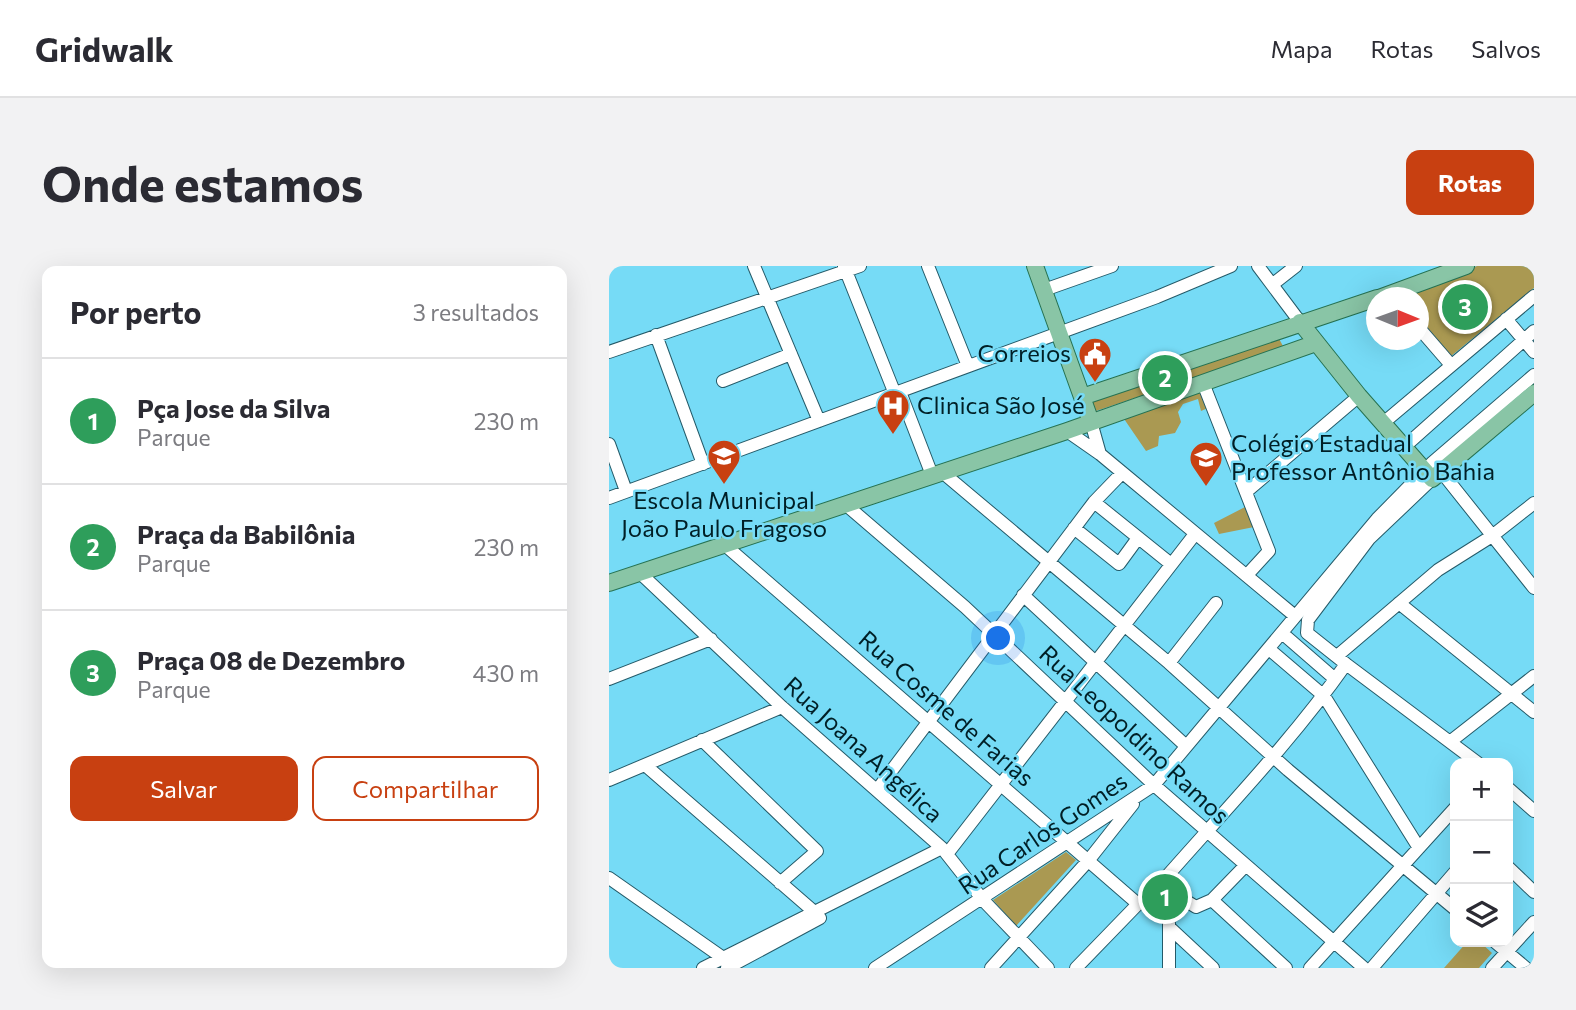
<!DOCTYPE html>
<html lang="pt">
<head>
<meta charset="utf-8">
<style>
  body { margin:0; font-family:Commissioner,sans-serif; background:#f2f2f3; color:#2b2b33 }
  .controls { position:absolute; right:21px; bottom:21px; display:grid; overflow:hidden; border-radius:14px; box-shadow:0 7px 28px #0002 }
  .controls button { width:63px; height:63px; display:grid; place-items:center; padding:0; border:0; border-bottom:2px solid #e1e1e2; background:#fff; color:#2b2b33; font:35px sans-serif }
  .compass { position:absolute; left:757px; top:21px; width:63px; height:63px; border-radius:50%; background:#fff; box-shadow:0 7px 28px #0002; rotate:91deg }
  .you { position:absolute; left:390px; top:373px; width:24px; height:24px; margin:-18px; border:5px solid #fff; border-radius:50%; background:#1a73e8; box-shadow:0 0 0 10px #1a73e833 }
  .badge { display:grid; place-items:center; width:46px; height:46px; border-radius:50%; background:#c84011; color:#fff; font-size:23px; font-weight:700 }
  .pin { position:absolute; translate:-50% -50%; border:4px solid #fff; box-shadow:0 2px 7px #0006 }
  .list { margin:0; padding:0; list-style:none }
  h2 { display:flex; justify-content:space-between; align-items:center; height:91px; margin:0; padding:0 28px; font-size:30px }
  h2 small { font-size:23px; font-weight:400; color:#7c7c81 }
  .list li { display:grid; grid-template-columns:46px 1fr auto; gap:21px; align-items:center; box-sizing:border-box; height:126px; padding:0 28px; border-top:2px solid #e1e1e2 }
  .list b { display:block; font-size:26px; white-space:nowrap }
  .list p { margin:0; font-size:23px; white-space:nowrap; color:#7c7c81 }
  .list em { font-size:23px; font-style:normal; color:#7c7c81 }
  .actions { display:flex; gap:14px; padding:21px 28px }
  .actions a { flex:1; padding:16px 0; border:2px solid #c84011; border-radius:14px; text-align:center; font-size:24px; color:#c84011 }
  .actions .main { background:#c84011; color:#fff }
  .icon { flex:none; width:38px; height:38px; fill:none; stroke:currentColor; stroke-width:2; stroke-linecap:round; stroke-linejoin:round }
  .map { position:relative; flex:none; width:925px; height:702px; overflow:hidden; border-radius:14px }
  header { display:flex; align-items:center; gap:42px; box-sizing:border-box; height:98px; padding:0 35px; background:#fff; border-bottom:2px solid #e1e1e2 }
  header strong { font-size:33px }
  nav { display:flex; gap:38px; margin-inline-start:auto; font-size:24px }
  .intro { display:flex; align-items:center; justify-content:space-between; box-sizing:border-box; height:168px; padding:0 42px }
  h1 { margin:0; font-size:49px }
  .button { padding:18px 32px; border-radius:14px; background:#c84011; color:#fff; font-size:24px; font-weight:700 }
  main { display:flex; gap:42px; padding:0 42px }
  aside { flex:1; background:#fff; border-radius:14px; box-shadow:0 7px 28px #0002 }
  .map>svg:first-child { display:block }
  .green { fill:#aa9952 }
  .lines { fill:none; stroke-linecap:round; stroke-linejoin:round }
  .minor-casing { stroke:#255b69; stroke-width:14 }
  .major-casing { stroke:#267252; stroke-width:18 }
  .minor { stroke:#fff; stroke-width:12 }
  .major { stroke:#89c5a6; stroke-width:16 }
  .labels { text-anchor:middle; stroke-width:5; stroke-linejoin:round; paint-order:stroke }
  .poi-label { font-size:24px; fill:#001f26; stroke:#76dbf6; text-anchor:start }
  .street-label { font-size:24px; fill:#001f26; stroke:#76dbf6 }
</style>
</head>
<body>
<header>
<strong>Gridwalk</strong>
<nav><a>Mapa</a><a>Rotas</a><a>Salvos</a></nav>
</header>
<div class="intro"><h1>Onde estamos</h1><a class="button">Rotas</a></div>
<main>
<aside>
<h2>Por perto<small>3 resultados</small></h2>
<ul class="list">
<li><span class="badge" style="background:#2e9e5b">1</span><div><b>Pça Jose da Silva</b><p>Parque</p></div><em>230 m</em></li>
<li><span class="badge" style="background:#2e9e5b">2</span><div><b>Praça da Babilônia</b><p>Parque</p></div><em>230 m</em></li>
<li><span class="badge" style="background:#2e9e5b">3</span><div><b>Praça 08 de Dezembro</b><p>Parque</p></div><em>430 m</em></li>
</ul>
<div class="actions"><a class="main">Salvar</a><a>Compartilhar</a></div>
</aside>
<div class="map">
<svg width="925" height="702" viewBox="0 0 925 702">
  <rect width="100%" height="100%" fill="#76dbf6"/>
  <path class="green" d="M868,0H925V22L841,91L810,51V32L795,31V28Z
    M667,67L675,82L484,146L479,129Z
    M592,119L599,142L592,145L589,133L574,138L569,146L572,156L566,167L550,170L549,180L537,185L511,147Z
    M636,241L645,261L610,268L605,257Z
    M457,586L467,594L407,660L384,634Z
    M858,676H871L883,687L870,702H835Z"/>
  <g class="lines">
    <defs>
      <path id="minor" d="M145,0L210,155
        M235,0L286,128
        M319,0L359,100
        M649,0L691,56
        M664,18L687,0
        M435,24L503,0
        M897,53L925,86
        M810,62L842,99
        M47,69L94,198
        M0,86L251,0
        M114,115L182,88
        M594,117L660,285L638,309
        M291,126L323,209
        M482,156L491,188
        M773,158L925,30
        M458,165L491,188L686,350
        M0,178L17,225
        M794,182L925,65
        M827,199L925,322
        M333,206L560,397L679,504L846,643
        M637,226L750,130
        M0,232L548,31L622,0
        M485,236L562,298
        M236,238L356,341L545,519L755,702
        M465,262L510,298L529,272
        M117,280L529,638
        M31,307L173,441L333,582L374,634L439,702
        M414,329L577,480
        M790,337L925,446
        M673,367L726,413
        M660,383L715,430L810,582
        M728,390L829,304L883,270L925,237
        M560,397L607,337
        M737,398L869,497
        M0,413L102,373
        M93,474L208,585L171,617
        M842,475L925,410
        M36,499L210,650
        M0,514L173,441
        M899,522L925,545
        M268,524L485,236L513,207
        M338,588L586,268
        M899,601L925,626
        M0,612L117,694
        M552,617L561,619L569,630L568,639L558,646C538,647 533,625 552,617C615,545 682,476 737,398L698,367L699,354L760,273L823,213
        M569,630L587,641L603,634L677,702
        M603,634L637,599
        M561,662L604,702
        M886,676L917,702
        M94,702L333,582
        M118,702L211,652
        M266,702L545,519L768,253L824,196L925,109
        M382,702L479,595L524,538
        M467,702L529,638L536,636
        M560,702V657
        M701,702L846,542
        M763,702L846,606
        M883,702L925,656"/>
      <path id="major" d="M426,0L482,156
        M770,32L857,0
        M691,56L750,130L823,213L925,127
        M473,131L768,32
        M0,317L458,165L707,77"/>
    </defs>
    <use href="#minor" class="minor-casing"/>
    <use href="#major" class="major-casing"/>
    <use href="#minor" class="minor"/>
    <use href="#major" class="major"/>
  </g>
  <defs>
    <symbol id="civic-pin" viewBox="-11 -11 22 30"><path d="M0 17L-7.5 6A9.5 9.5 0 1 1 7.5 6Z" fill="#c84011" stroke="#76dbf6"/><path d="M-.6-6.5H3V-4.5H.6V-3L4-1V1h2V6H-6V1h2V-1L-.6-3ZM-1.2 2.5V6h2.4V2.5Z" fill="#fff"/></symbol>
    <symbol id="hospital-pin" viewBox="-11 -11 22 30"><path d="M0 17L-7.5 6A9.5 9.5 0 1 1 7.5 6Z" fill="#c84011" stroke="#76dbf6"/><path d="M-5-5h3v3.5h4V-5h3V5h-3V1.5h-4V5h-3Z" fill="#fff"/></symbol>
    <symbol id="school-pin" viewBox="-11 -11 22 30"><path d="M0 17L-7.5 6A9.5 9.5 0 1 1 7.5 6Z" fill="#c84011" stroke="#76dbf6"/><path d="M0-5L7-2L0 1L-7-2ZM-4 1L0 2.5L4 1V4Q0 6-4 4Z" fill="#fff"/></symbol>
  </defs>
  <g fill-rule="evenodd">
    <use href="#civic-pin" x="467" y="69" width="38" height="52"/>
    <use href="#hospital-pin" x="265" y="121" width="38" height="52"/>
    <use href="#school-pin" x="96" y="171" width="38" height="52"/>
    <use href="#school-pin" x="578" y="173" width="38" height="52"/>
  </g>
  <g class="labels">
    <g class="poi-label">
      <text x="462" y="96" text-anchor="end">Correios</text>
      <text x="308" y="148">Clinica São José</text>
      <text x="622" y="186">Colégio Estadual<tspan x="622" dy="28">Professor Antônio Bahia</tspan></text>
      <text x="115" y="243" text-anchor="middle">Escola Municipal<tspan x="115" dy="28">João Paulo Fragoso</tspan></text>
    </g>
    <g class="street-label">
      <text transform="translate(337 443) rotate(41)" y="8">Rua Cosme de Farias</text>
      <text transform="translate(525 469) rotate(43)" y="8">Rua Leopoldino Ramos</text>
      <text transform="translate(254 484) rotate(42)" y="8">Rua Joana Angélica</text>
      <text transform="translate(434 568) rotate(-34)" y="8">Rua Carlos Gomes</text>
    </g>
  </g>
</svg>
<div class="controls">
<button>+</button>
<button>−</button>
<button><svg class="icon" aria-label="layers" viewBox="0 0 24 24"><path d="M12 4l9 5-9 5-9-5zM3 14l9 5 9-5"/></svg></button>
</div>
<svg class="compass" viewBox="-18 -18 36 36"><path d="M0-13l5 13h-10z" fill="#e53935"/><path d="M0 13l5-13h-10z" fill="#7c7c81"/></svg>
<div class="you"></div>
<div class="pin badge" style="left:556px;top:631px;background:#2e9e5b">1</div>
<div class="pin badge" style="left:556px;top:112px;background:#2e9e5b">2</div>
<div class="pin badge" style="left:856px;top:41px;background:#2e9e5b">3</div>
</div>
</main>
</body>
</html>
